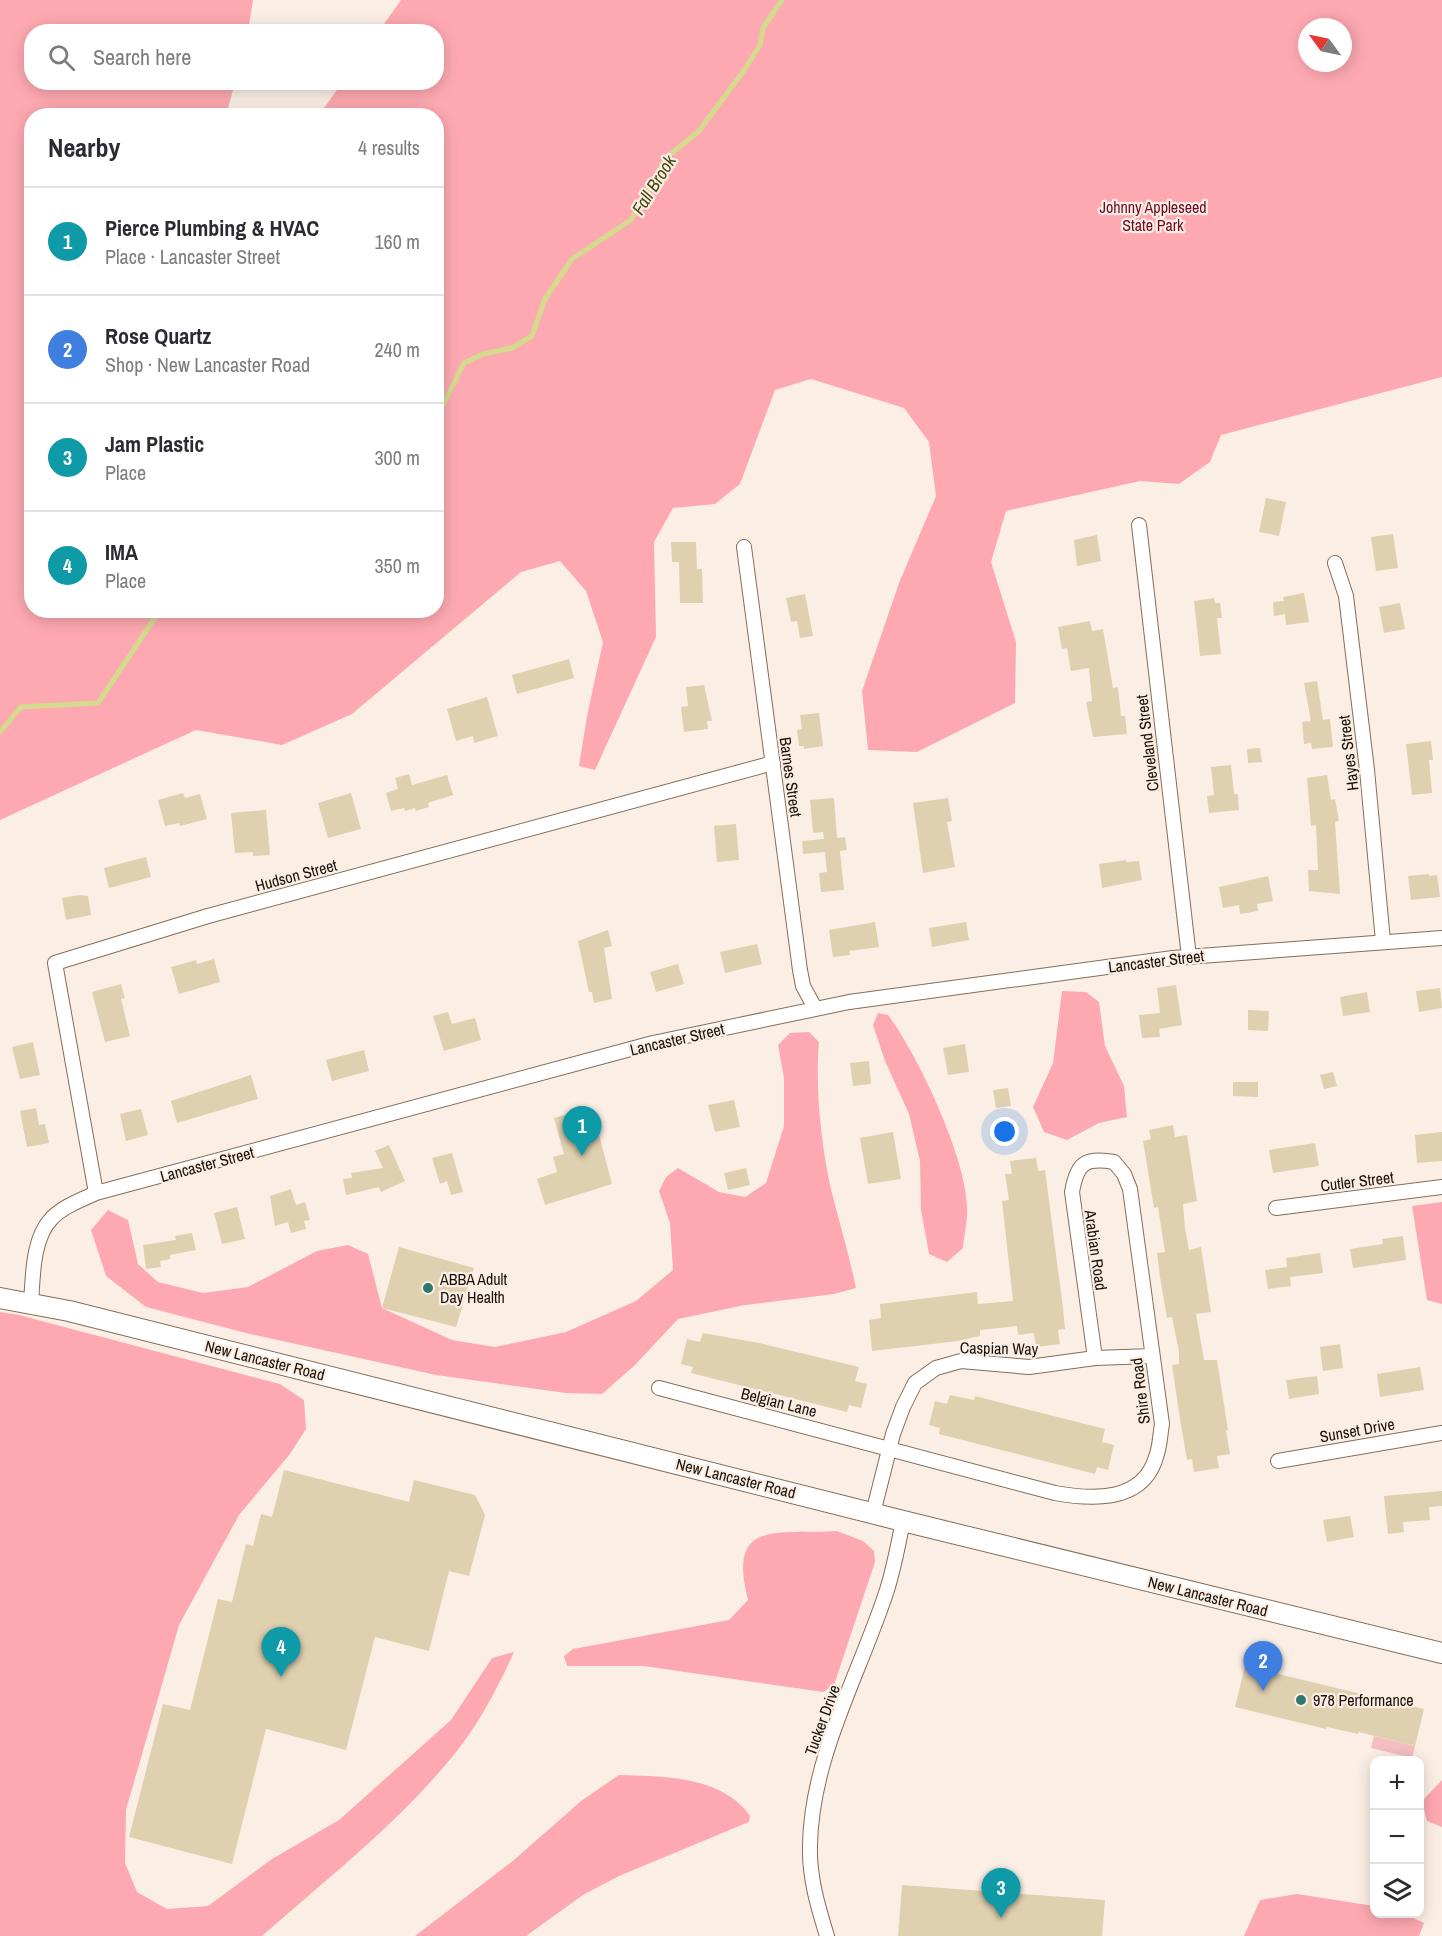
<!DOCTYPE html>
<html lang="en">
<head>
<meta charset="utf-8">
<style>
  body { margin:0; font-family:"Archivo Narrow",sans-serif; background:#f2f2f3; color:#2b2b33 }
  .controls { position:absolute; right:18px; bottom:18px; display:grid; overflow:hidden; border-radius:12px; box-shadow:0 3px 15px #0003 }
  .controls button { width:54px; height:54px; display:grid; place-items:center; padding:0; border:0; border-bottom:2px solid #e1e1e2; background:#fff; color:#2b2b33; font:30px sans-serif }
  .compass { position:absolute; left:1298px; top:18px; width:54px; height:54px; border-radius:50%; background:#fff; box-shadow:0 3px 15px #0003; rotate:303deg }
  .you { position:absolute; left:1005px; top:1132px; width:21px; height:21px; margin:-15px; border:4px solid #fff; border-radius:50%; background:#1a73e8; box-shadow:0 0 0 9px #1a73e833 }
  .badge { display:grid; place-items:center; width:39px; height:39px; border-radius:50%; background:#307770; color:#fff; font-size:20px; font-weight:700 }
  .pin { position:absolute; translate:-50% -50px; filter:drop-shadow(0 2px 3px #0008) }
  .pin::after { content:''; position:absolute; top:32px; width:21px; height:18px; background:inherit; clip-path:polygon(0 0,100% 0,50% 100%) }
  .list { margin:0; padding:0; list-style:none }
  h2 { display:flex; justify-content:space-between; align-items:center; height:78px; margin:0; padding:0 24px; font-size:26px }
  h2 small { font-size:20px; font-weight:400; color:#7c7c81 }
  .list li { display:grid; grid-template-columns:39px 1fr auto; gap:18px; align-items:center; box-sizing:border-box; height:108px; padding:0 24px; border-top:2px solid #e1e1e2 }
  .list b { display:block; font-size:22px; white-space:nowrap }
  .list p { margin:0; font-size:20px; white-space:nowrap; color:#7c7c81 }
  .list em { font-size:20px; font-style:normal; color:#7c7c81 }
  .icon { flex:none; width:33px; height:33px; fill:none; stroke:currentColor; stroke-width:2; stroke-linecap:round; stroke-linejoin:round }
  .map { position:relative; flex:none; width:1442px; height:1936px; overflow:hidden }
  .search { position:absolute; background:#fff; box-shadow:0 3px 15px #0003; left:24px; top:24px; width:420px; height:66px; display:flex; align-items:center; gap:15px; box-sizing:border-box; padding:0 21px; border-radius:24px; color:#7c7c81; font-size:22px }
  .panel { position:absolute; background:#fff; box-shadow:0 3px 15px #0003; left:24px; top:108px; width:420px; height:510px; border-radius:24px }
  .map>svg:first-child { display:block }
  .green { fill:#f4bec2 }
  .forest { fill:#fea9b1; fill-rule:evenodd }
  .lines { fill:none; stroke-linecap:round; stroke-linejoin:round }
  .stream { stroke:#d5db8d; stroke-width:5 }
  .building { fill:#dfd0af }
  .minor-casing { stroke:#866c55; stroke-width:16 }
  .secondary-casing { stroke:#866c55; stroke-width:22 }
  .minor { stroke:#fff; stroke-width:14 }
  .secondary { stroke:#fff; stroke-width:20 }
  .poi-dot { fill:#307770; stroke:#fbefe5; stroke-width:2 }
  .labels { text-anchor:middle; stroke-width:4.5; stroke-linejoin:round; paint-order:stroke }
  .park-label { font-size:16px; fill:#6d0925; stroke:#fbefe5 }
  .street-label { font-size:16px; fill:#1a1007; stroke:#fbefe5 }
  .poi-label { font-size:16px; fill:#1a1007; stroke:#fbefe5; text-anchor:start }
  .water-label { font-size:18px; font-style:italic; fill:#46490d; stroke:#fbefe5 }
</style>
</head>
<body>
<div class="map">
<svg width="1442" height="1936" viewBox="0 0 1442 1936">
  <rect width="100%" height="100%" fill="#fbefe5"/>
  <path class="green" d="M1374,1736L1415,1746L1412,1758L1371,1748Z"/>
  <path class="forest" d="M0,0H253L248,31L32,32V82L235,83L226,115L32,116V610H436V116L319,115L342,83L436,82V32L379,31L401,0H1442V377L1221,435L1210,462L1179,484L1140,481L1006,511L991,562L1016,642L1015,703L917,752L868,750L862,691L899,583L936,496L929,442L904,408L811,379L775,390L740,484L715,504L673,508L654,542L656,637L595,770L579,766L587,716L603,642L586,591L560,561L521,572L352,714L282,745L196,730L0,820ZM1307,27H1343V63H1307Z
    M1062,991L1086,992L1099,1002L1105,1046L1124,1086L1127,1117L1099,1123L1067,1140L1044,1132L1033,1107L1053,1063Z
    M878,1013L888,1015C918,1055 966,1157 967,1207C968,1220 964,1235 963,1248L947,1262L929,1254L921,1210L920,1161L909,1114L885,1061L873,1025Z
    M809,1032L819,1042C815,1086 821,1145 831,1189C839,1222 849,1254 856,1288L834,1294L745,1305L678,1319L635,1365L602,1394L566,1393L436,1375L246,1333L146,1307L106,1276L91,1230L108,1210L128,1220L138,1264L158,1282L203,1293L248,1287L317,1251L348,1245L368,1254L382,1308L452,1340L495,1347L566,1332L636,1301L673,1270L670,1223L659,1191L666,1177L678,1168L719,1192L745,1197L766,1183L784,1126V1078L778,1045L790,1033Z
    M1442,1202V1304L1427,1300L1412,1206Z
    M0,1312L19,1315L280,1384L304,1400L306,1429L290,1454L239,1515L179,1625L126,1810L125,1863L137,1892L167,1909L208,1906L272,1859L339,1820L451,1720L492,1658L514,1652C499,1685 482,1718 460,1747C404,1819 330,1876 262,1936H0Z
    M837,1531L863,1541L874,1551L875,1562L834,1685L823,1692L644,1666H567L564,1656L573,1649L729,1620L748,1600C727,1518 777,1535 837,1531Z
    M619,1775C662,1776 723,1776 750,1816L749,1822L619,1876L583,1895L526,1936H415L514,1860L581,1801Z
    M1442,1780V1827L1427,1821L1422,1801Z
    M1297,1894L1374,1906V1914H1405L1424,1923L1419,1936H1244L1260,1900Z"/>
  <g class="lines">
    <path class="stream" d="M436,419L464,363L483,354L512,348L532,336L545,299L572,259L631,220L666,158L699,131L745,69L760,45L763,28L782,0
      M0,732L21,707L98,703L160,610"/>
  </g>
  <path class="building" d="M1266,498L1286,502L1279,536L1259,532Z
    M1393,534L1398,568L1376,571L1371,537Z
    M1097,535L1101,561L1077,566L1074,540Z
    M671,542H696L697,569H702L703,603H680L679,562H672Z
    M1304,593L1309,622L1286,625L1285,614L1274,616L1273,602L1284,601L1283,597Z
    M805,594L813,636L800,638L797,621L791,622L786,598Z
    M1214,598L1215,603H1220L1222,618H1217L1221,654L1200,656L1194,601Z
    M1400,603L1405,629L1384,633L1379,607Z
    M1090,621L1092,631L1103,629L1113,688L1118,687L1121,716H1125L1127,734L1093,737L1086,702L1092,701L1089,668L1071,671L1067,648L1062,649L1058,627Z
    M569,659L574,678L517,694L512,675Z
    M1317,681L1323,720L1330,719L1333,747L1312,749L1311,743L1304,744L1302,722L1311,721L1304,683Z
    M704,685L712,721H707L708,729L684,732L681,707L688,706L686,687Z
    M487,697L498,736L474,743L473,736L456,741L447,709Z
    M819,713L823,746L804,749V746H799L797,730L802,729L800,715Z
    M1431,741L1433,760H1429L1432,793L1412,795L1406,744Z
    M1260,748L1262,762L1248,763L1247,749Z
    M1231,765L1234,794H1238L1239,810L1209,813L1207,796L1214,795L1211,767Z
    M409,774L412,785L447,775L453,795L428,803L429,807L416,811L415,808L405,811L404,808L391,811L386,793L398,789L395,778Z
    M1327,775L1331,800L1335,799L1339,821L1335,822L1340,894L1309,891L1308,870H1318L1316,825L1311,826L1307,778Z
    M183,793L185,798L200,794L207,819L180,826L179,823L165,826L158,800Z
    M351,793L361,829L328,838L318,803Z
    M834,798L837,838L845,837L847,850L840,851L844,890L821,892L819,873L827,872L825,852L803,854L802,841L824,839L823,832L813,833L810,800Z
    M948,798L952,821L947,822L955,867L923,873L913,803Z
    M266,810L270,855L253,856V852L235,853L231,813Z
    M736,824L739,860L717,862L714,826Z
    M146,857L151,877L109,888L104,868Z
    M1126,860V862L1139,861L1142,880L1102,888L1099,864Z
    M1429,874V876L1437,875L1440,897L1411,900L1408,876Z
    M1268,876L1273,901L1257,904L1258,911L1240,914L1239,905L1223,908L1219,887Z
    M80,895L88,896L91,915L66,920L62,898Z
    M875,922L879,947L849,951L850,955L833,957L829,930Z
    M966,922L969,940L932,947L929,928Z
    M608,930L612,946L604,948L612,999L594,1003L592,992H589L578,941Z
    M757,944L762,964L725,973L720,952Z
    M214,959L220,982L179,994L171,967L196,960L197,964Z
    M678,964L684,984L656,992L650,972Z
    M121,984L125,998L121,999L130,1036L105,1042L92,992Z
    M1176,985L1182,1025L1159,1029L1160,1037L1142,1038L1139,1015L1160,1013L1157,988Z
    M1440,988L1442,1008L1419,1012L1416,991Z
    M1367,992L1370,1012L1343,1016L1340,997Z
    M1248,1010L1269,1011L1268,1031L1248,1030Z
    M448,1012L452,1024L475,1018L481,1040L444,1051L433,1016Z
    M33,1042L40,1075L20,1079L12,1047Z
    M965,1044L969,1072L948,1075L943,1048Z
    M364,1050L369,1071L332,1081L326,1060Z
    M869,1061L871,1084L853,1086L850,1063Z
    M1333,1072L1337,1086L1324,1089L1320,1075Z
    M251,1075L258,1099L177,1123L171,1101Z
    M1233,1082H1258V1097L1233,1096Z
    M1008,1088L1011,1106L996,1108L993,1090Z
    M734,1100L740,1127L715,1132L708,1105Z
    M36,1108L39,1125L45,1124L49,1143L27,1147L20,1111Z
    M592,1108L612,1184L545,1205L537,1179L557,1172L553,1157L564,1154L554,1118Z
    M141,1109L148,1135L126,1141L120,1114Z
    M1173,1125L1175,1137L1187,1135L1197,1201L1183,1204L1185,1228L1189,1250L1201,1247L1211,1312L1196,1314L1204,1360H1217L1228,1430L1226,1431L1230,1454L1217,1456L1219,1468L1194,1472L1192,1459L1187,1460L1180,1419L1172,1365L1179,1364V1352L1172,1317L1167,1318L1160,1277L1157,1253L1165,1252L1158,1207L1154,1208L1143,1141L1151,1139L1149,1130Z
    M893,1132L901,1179L868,1184L860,1138Z
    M1442,1132V1161L1417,1163L1415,1135Z
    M1315,1143L1319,1166L1273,1173L1269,1150Z
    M389,1145L405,1181L381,1192L379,1187L346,1195L343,1179L352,1178L351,1173L383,1168L375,1151Z
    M452,1153L463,1192L451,1195L447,1181L440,1184L432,1158Z
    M1036,1158L1038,1171L1045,1170L1063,1308L1065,1329L1058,1330L1060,1344L1036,1347L1034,1333L1018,1335L1017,1326L980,1330V1336L958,1341L872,1351L869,1320L881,1318L880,1304L977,1292L978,1304L1013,1301L1002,1201L1009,1200L1005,1174H1012L1010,1161Z
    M746,1168L750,1185L728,1190L724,1173Z
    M291,1189L296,1205L305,1202L310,1220L304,1221L306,1229L291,1233L288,1222L275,1226L270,1196Z
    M237,1207L245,1239L222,1244L214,1213Z
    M192,1233L196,1250L170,1255V1259L160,1261L161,1267L146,1269L143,1245L176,1240L175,1236Z
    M1403,1236L1406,1260L1353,1268L1350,1249L1383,1244L1382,1239Z
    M399,1247L474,1268L456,1327L382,1308Z
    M1320,1253L1323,1273L1290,1277L1291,1286L1268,1289L1265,1270L1287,1267L1286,1258Z
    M703,1333L759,1343L859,1367L855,1381L867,1384L861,1408L849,1405L847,1412L691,1373L693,1367L681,1364L687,1339L700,1342Z
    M1340,1344L1343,1368L1323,1371L1320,1347Z
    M1420,1367L1424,1390L1380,1397L1377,1374Z
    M1317,1376L1319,1394L1289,1399L1286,1380Z
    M950,1395L974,1400L975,1396L1105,1429L1102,1442L1114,1445L1108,1470L1097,1467L1095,1474L939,1434L940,1428L929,1425L935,1401L947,1404Z
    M284,1470L409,1502L414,1480L475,1495L485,1515L469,1576L449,1571L429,1651L375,1637L346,1750L266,1729L232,1864L129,1837L163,1704L190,1710L218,1599L232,1602L246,1544L253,1546L261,1514L272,1517Z
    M1442,1491V1506L1429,1507L1430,1520L1403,1522L1404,1532L1388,1534L1384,1496Z
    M1350,1516L1354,1537L1327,1542L1323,1520Z
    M1245,1666L1424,1709L1415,1746L1359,1732L1358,1734L1327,1727L1326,1729L1235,1707Z
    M902,1885L1105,1900L1102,1936H898Z"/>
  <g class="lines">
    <defs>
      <path id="minor" d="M1139,525L1189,957
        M744,547L800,970L803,986L815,1008
        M1335,563L1346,596L1367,770L1383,941
        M96,1193L55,963L208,916L773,763
        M1276,1208L1442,1187
        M31,1303C33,1278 32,1238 52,1218C64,1206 81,1200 96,1193L653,1043L849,1002L1173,958L1442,938
        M659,1388L1055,1493C1093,1500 1143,1502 1156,1457C1160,1447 1160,1435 1162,1424L1130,1189L1124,1174L1114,1162C1085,1157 1077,1163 1072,1192L1095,1358
        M1278,1461L1442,1433
        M873,1513L893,1434L903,1407L915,1383L936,1368L961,1361L1029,1367L1095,1358L1152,1356
        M827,1936C818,1907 809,1877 810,1846C811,1758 859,1675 886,1593C894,1569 898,1545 903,1521"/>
      <path id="secondary" d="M0,1298L69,1311L903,1521L1442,1653"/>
    </defs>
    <use href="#minor" class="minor-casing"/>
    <use href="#secondary" class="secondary-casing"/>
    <use href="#minor" class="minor"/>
    <use href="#secondary" class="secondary"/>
  </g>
  <g class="poi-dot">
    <circle cx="428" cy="1288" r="6"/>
    <circle cx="1301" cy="1700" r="6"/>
  </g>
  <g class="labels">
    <g class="park-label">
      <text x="1153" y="213">Johnny Appleseed<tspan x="1153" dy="18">State Park</tspan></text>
    </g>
    <g class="street-label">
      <text transform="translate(1147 743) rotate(-97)" y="6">Cleveland Street</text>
      <text transform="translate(1348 753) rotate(-97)" y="6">Hayes Street</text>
      <text transform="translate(791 777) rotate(82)" y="6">Barnes Street</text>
      <text transform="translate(296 875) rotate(-15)" y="6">Hudson Street</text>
      <text transform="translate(1156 961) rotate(-7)" y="6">Lancaster Street</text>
      <text transform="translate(677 1039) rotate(-13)" y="6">Lancaster Street</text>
      <text transform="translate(207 1164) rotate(-15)" y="6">Lancaster Street</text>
      <text transform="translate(1357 1181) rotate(-7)" y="6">Cutler Street</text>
      <text transform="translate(1096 1250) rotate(82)" y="6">Arabian Road</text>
      <text transform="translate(999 1348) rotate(1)" y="6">Caspian Way</text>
      <text transform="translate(265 1360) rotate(14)" y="6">New Lancaster Road</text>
      <text transform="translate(1140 1391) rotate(-97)" y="6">Shire Road</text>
      <text transform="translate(779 1402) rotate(14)" y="6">Belgian Lane</text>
      <text transform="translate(1357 1430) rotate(-10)" y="6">Sunset Drive</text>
      <text transform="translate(736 1478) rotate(14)" y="6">New Lancaster Road</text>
      <text transform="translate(1208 1596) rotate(14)" y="6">New Lancaster Road</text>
      <text transform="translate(822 1720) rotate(-70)" y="6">Tucker Drive</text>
    </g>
    <g class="poi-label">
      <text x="440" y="1285">ABBA Adult<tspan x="440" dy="18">Day Health</tspan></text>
      <text x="1313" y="1706">978 Performance</text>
    </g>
    <g class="water-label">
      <text transform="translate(654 185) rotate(-58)" y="6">Fall Brook</text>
    </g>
  </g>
</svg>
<div class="controls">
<button>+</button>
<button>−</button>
<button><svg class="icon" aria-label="layers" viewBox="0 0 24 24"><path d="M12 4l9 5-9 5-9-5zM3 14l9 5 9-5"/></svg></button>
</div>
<svg class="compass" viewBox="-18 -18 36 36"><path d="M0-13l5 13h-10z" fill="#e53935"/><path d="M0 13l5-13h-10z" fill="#7c7c81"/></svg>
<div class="you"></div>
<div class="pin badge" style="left:582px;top:1156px;background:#0f9aa8">1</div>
<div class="pin badge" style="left:1263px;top:1691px;background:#3f7fe0">2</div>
<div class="pin badge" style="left:1001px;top:1918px;background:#0f9aa8">3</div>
<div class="pin badge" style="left:281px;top:1677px;background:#0f9aa8">4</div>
<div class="search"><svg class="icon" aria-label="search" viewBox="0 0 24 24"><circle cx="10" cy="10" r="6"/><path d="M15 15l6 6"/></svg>Search here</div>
<section class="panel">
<h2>Nearby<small>4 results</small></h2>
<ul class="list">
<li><span class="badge" style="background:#0f9aa8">1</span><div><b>Pierce Plumbing &amp; HVAC</b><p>Place · Lancaster Street</p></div><em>160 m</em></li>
<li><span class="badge" style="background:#3f7fe0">2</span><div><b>Rose Quartz</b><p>Shop · New Lancaster Road</p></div><em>240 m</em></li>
<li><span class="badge" style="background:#0f9aa8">3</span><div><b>Jam Plastic</b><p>Place</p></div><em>300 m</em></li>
<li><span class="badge" style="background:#0f9aa8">4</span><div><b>IMA</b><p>Place</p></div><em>350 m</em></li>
</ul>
</section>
</div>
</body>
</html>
